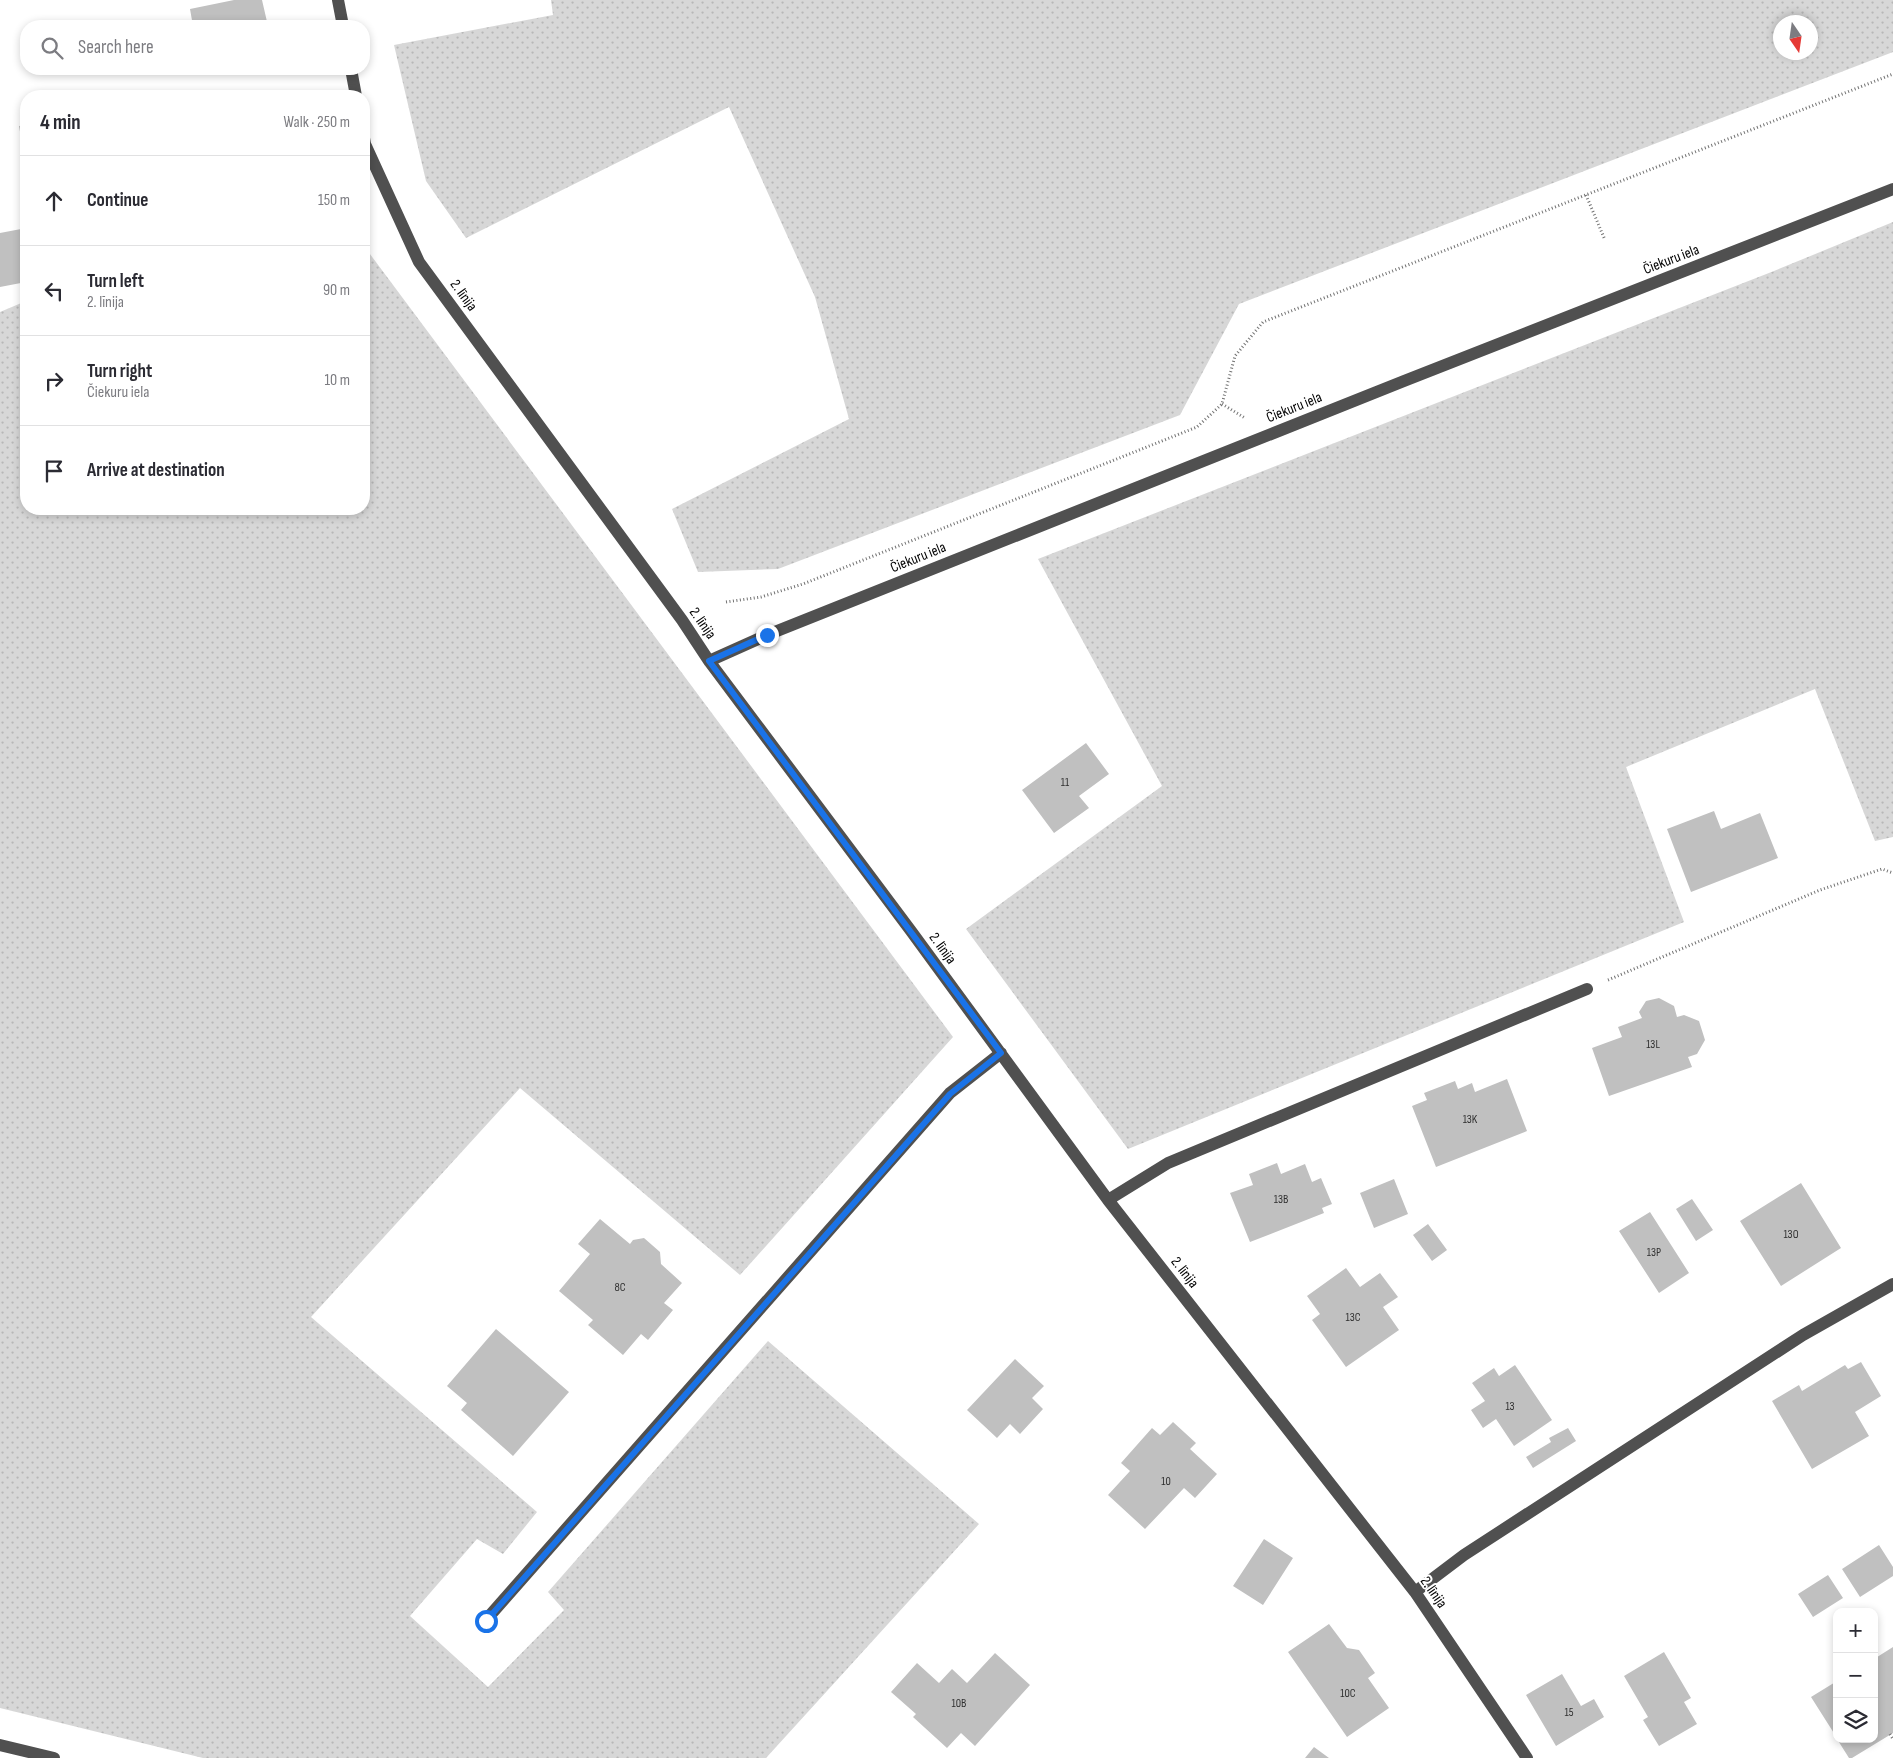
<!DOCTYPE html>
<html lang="en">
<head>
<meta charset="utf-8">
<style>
  body { margin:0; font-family:"Sofia Sans Condensed",sans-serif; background:#f7f7f7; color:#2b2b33 }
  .controls { position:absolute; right:15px; bottom:15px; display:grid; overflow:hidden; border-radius:10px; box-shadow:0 2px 8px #0003 }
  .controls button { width:45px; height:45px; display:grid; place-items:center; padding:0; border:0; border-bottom:1px solid #e1e1e2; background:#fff; color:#2b2b33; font:25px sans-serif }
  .compass { position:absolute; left:1773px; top:15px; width:45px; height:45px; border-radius:50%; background:#fff; box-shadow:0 2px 8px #0003; rotate:167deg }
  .stop { position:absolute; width:15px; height:15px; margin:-11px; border:4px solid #1a73e8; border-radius:50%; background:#fff }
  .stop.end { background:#1a73e8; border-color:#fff; box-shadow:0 1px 5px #0008 }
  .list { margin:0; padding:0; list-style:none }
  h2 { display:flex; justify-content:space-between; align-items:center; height:65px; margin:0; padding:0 20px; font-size:21px }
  h2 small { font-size:16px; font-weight:400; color:#7c7c81 }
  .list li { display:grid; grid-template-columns:32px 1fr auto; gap:15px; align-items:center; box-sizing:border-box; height:90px; padding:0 20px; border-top:1px solid #e1e1e2 }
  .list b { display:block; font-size:19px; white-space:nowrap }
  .list p { margin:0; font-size:16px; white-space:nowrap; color:#7c7c81 }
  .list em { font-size:16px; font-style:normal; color:#7c7c81 }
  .icon { flex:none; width:28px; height:28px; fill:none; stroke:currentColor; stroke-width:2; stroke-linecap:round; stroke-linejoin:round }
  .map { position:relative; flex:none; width:1893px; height:1758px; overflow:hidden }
  .search { position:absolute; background:#fff; box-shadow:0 2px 8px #0003; left:20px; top:20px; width:350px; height:55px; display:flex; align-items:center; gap:12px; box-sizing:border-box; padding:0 18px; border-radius:20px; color:#7c7c81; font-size:19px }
  .panel { position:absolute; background:#fff; box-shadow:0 2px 8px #0003; left:20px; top:90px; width:350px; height:425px; border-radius:20px }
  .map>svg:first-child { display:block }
  .grass { fill:url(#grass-dots); fill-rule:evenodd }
  .building { fill:#c0c0c0 }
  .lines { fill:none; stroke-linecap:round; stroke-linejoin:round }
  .path { stroke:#727272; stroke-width:3; stroke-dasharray:1 2.5; stroke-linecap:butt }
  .minor { stroke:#505050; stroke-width:12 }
  .route { stroke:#1a73e8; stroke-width:6 }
  .labels { text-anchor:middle; stroke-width:4; stroke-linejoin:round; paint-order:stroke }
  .number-label { font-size:12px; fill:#303030 }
  .street-label { font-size:15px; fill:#000; stroke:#fff }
</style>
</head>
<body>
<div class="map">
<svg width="1893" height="1758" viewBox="0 0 1893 1758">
  <defs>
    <pattern id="grass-dots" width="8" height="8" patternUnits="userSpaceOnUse" patternTransform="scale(1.25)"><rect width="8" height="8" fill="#d7d7d7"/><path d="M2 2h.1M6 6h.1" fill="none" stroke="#b7b7b7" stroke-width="1.8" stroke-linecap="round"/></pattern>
  </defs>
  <rect width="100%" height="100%" fill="#fff"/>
  <path class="grass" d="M551,0H1893V52L1239,304L1180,415L778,569L698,572L672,509L849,419L815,297L729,107L466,238L426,181L394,45L553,15ZM1780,22H1810V52H1780Z
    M1893,222V837L1875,841L1815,689L1626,767L1684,922L1128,1149L966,929L1162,786L1038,559L1774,271Z
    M364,246L953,1037L740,1275L520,1088L311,1317L537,1512L503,1554L477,1539L410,1616L488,1687L564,1610L548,1592L768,1341L979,1524L766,1758H203L0,1708V312L26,301V509H364Z"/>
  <path class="building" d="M234,0H262L268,26H193L190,9Z
    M26,125V160H25L19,126Z
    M21,229L26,255V282L0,287V233Z
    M1086,743L1109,774L1079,796L1089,808L1054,833L1022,790Z
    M1714,811L1721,829L1760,813L1778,858L1691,892L1667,829Z
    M1659,998L1674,1006L1677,1017L1684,1015L1699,1021L1705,1040L1697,1054L1688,1057L1692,1067L1609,1096L1592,1048L1622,1037L1618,1027L1642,1018L1639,1012L1646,1001Z
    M1507,1079L1527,1131L1436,1167L1412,1106L1427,1100L1424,1093L1455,1081L1458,1089L1472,1083L1475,1092Z
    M1277,1163L1281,1174L1305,1164L1312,1182L1321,1178L1332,1204L1322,1208L1324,1213L1250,1242L1230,1193L1253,1185L1249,1174Z
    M1394,1179L1408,1214L1374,1228L1360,1193Z
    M1801,1183L1841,1248L1781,1286L1740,1221Z
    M1692,1199L1713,1230L1696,1241L1676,1209Z
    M1650,1212L1689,1273L1659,1293L1619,1231Z
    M600,1219L630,1244L633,1240L644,1238L660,1252L661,1264L682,1283L664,1303L673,1310L648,1340L641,1334L623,1355L588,1325L593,1320L559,1291L590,1254L578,1244Z
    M1428,1224L1447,1250L1432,1261L1413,1235Z
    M1346,1268L1360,1287L1380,1273L1398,1297L1383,1307L1399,1330L1346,1367L1312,1320L1320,1314L1307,1296Z
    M496,1329L569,1392L513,1456L461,1410L467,1403L447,1386Z
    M1015,1359L1044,1386L1032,1398L1043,1409L1020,1434L1010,1424L997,1438L967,1410Z
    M1861,1362L1881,1396L1855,1412L1869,1436L1812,1469L1772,1401L1799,1385L1802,1391L1845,1365L1848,1369Z
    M1515,1365L1552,1420L1514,1446L1496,1419L1483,1428L1471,1410L1485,1401L1472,1383L1494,1368L1499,1376Z
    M1173,1422L1196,1443L1190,1449L1217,1474L1195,1498L1184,1488L1145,1529L1108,1495L1130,1471L1121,1463L1152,1428L1160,1435Z
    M1568,1428L1576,1441L1533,1468L1526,1457L1551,1442L1549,1438Z
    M1264,1539L1293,1558L1263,1605L1233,1586Z
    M1879,1545L1893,1567V1576L1860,1597L1842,1569Z
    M1828,1575L1843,1598L1813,1617L1798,1594Z
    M1329,1624L1347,1648L1359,1650L1375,1673L1368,1678L1389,1708L1347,1737L1288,1652Z
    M1893,1647V1733L1852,1758H1849L1837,1739H1874V1659Z
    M1664,1652L1691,1698L1684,1702L1697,1724L1659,1746L1643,1720L1648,1717L1624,1676Z
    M995,1653L1030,1685L975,1746L961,1733L947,1748L913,1717L916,1714L891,1692L917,1663L939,1683L952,1669L967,1683Z
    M1562,1674L1581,1706L1594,1699L1604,1717L1556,1746L1526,1695Z
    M1837,1681V1738L1811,1697Z
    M1314,1747L1329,1758H1305Z"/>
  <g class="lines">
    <path class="path" d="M1586,195L1605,240
      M1222,404L1245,418
      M726,602L761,597L803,584L1197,427L1222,404L1235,356L1263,322L1893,74
      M1608,980L1820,890L1882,869L1893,873
      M1890,1734L1893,1739"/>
    <path class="minor" d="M338,0L343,26
      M351,69L356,96
      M364,138L365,144L419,262L682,620L709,661L911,931L1108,1200L1415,1592L1527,1758
      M709,661L767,635L1404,381L1893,189
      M1108,1200L1168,1163L1587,989
      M1415,1592L1464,1555L1803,1335L1893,1284
      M485,1621L950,1093L1001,1053
      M0,1745L54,1758"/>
  </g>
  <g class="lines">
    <path class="route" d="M486,1621L950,1094L1001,1053L709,661L767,635"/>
  </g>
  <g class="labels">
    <g class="number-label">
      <text x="1065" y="786">11</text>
      <text x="1653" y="1048">13L</text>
      <text x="1470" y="1123">13K</text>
      <text x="1281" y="1203">13B</text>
      <text x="1791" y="1238">13O</text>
      <text x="1654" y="1256">13P</text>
      <text x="620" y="1291">8C</text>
      <text x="1353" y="1321">13C</text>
      <text x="1510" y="1410">13</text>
      <text x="1166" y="1485">10</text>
      <text x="1348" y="1697">10C</text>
      <text x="959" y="1707">10B</text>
      <text x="1569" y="1716">15</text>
    </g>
    <g class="street-label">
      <text transform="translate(1671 259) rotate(-21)" y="5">Čiekuru iela</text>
      <text transform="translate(464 295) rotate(54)" y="5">2. līnija</text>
      <text transform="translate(1294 407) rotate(-22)" y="5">Čiekuru iela</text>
      <text transform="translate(918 557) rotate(-22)" y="5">Čiekuru iela</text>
      <text transform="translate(703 623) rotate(55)" y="5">2. līnija</text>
      <text transform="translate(943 948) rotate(54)" y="5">2. līnija</text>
      <text transform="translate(1185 1272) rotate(52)" y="5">2. līnija</text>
      <text transform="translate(1434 1592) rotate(55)" y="5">2. līnija</text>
    </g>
  </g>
</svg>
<div class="controls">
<button>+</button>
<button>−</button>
<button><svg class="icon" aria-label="layers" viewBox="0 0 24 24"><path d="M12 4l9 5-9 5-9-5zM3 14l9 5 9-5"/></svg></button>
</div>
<svg class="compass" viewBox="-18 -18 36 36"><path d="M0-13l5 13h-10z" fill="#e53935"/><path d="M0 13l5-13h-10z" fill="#7c7c81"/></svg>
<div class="stop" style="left:486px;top:1621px"></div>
<div class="stop end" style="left:767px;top:635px"></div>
<div class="search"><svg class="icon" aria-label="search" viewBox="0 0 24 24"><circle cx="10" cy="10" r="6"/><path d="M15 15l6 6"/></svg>Search here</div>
<section class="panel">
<h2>4 min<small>Walk · 250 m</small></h2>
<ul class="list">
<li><svg class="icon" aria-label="ahead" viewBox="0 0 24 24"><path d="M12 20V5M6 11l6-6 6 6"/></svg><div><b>Continue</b></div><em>150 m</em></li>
<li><svg class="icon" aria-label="left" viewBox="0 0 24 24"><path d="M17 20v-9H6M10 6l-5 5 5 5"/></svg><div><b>Turn left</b><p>2. līnija</p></div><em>90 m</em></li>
<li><svg class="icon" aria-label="right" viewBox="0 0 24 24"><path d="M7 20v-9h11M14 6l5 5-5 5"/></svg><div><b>Turn right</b><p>Čiekuru iela</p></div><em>10 m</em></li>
<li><svg class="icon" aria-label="arrive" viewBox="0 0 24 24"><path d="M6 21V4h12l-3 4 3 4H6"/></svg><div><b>Arrive at destination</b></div></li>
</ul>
</section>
</div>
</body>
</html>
